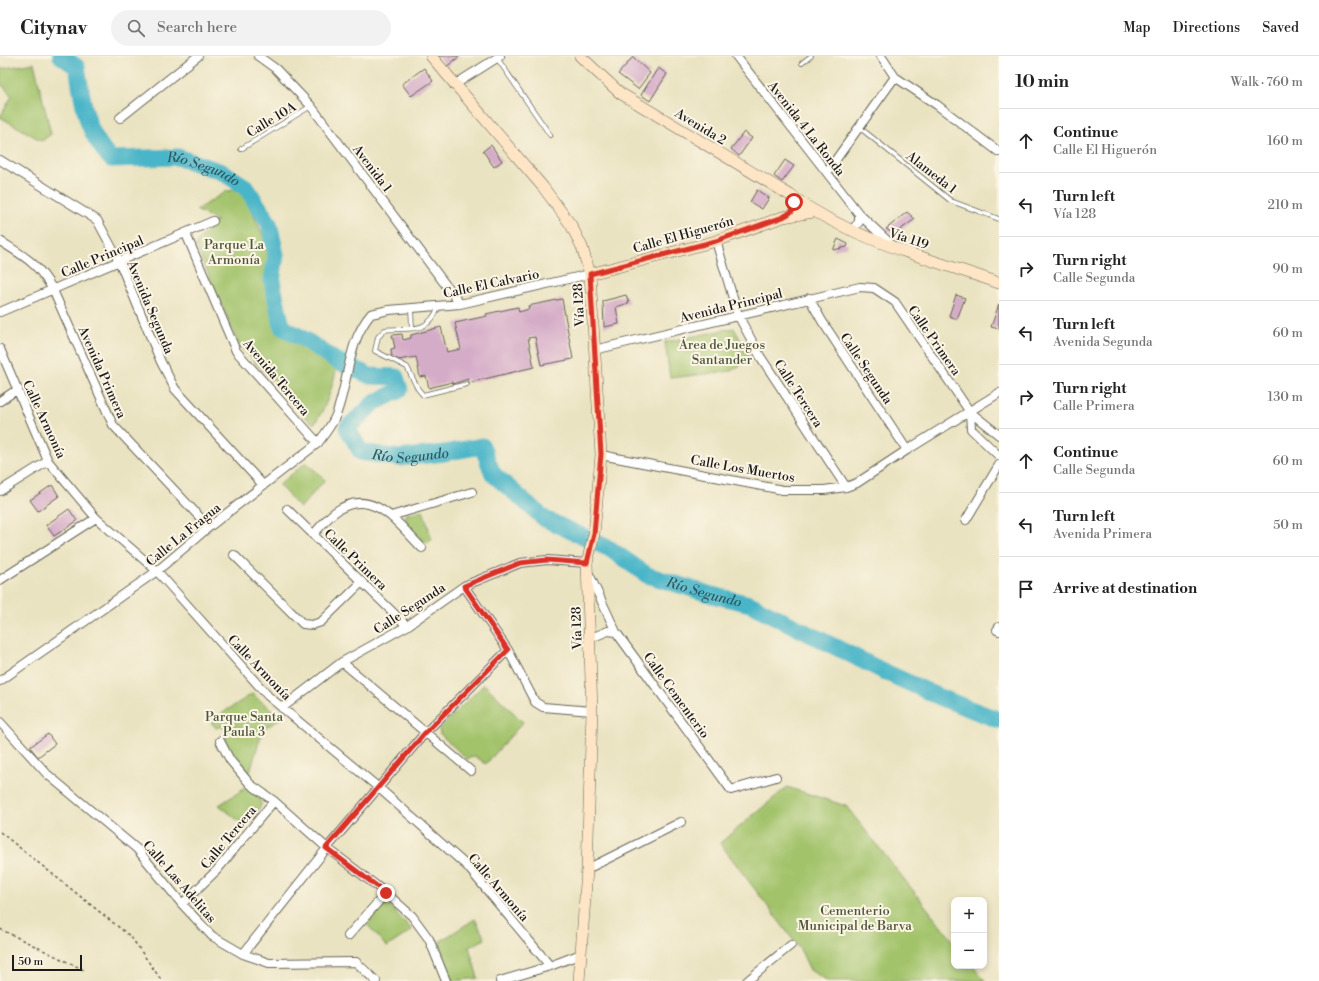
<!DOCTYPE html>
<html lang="en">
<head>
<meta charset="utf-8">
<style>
  body { margin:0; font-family:"Libre Bodoni",serif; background:#f2f2f2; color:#222 }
  .controls { position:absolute; right:12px; bottom:12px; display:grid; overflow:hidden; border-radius:8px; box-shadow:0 2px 6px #0003 }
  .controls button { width:36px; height:36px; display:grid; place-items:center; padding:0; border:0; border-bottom:1px solid #e0e0e0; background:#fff; color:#222; font:20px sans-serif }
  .scale { position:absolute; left:12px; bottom:10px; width:70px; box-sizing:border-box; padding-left:4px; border:2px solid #1c1c1c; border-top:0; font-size:11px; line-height:14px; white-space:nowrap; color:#1c1c1c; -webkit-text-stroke:3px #fcf5e5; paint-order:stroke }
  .stop { position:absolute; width:12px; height:12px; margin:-9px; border:3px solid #d93025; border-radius:50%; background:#fff }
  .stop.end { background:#d93025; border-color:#fff; box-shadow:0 1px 4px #0008 }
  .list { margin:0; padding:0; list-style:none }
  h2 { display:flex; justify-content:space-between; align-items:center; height:52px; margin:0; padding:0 16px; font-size:17px }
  h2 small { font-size:13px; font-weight:400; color:#767676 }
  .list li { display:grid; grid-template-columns:26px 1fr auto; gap:12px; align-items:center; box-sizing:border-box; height:64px; padding:0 16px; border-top:1px solid #e0e0e0 }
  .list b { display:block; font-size:15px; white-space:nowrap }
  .list p { margin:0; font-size:13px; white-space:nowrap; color:#767676 }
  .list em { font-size:13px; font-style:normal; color:#767676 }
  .icon { flex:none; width:22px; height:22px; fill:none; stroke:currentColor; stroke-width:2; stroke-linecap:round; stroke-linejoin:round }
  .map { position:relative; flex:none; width:999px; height:925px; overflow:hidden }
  header { display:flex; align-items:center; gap:24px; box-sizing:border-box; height:56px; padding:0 20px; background:#fff; border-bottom:1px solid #e0e0e0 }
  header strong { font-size:19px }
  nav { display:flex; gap:22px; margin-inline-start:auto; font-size:14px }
  .search { width:280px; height:36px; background:#f2f2f2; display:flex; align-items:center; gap:10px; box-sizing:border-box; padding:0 14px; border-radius:22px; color:#767676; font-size:15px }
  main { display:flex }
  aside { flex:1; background:#fff }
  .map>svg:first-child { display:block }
  .green { fill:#a2c36b; stroke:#5f7044 }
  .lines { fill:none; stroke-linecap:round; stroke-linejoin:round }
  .river { stroke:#4ab5c8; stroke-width:17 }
  .building { fill:#d5acc8 }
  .service-casing { stroke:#646256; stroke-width:5.5 }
  .minor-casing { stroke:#646256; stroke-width:10 }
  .secondary-casing { stroke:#646256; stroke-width:12 }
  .path { stroke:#646256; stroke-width:1.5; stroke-dasharray:3 3; stroke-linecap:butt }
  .service { stroke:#fff; stroke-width:4 }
  .minor { stroke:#fff; stroke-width:8 }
  .secondary { stroke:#fde5c5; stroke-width:11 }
  .route { stroke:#d93025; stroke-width:5 }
  .labels { text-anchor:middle; stroke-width:4; stroke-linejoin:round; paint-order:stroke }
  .street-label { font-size:13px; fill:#1c1c1c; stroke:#fcf5e5 }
  .park-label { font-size:13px; fill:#4b5638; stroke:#fcf5e5 }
  .water-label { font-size:14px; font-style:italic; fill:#2e5961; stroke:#fcf5e5 }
</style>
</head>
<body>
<header>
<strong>Citynav</strong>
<div class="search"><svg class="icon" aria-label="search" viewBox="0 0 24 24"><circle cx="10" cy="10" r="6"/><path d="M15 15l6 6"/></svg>Search here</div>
<nav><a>Map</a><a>Directions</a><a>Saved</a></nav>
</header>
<main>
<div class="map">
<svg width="999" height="925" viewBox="0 0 999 925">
  <rect width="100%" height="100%" fill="#fcf5e5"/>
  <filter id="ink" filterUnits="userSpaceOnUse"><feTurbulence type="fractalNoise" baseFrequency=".025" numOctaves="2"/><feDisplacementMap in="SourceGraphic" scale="8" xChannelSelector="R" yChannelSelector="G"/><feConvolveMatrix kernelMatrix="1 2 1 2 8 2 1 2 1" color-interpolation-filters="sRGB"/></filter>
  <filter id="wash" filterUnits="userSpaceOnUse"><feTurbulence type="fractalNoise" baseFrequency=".012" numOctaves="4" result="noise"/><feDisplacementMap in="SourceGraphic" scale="16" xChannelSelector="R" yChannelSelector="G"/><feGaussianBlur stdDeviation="0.9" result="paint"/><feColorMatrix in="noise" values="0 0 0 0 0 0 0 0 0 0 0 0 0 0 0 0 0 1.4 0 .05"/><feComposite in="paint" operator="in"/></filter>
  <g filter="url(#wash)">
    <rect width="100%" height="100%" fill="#eae3c1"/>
    <path class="green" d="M34,7L51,78L42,85L0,61L12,40L0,27V13Z
      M241,134L250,151L263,179L269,201L266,224L276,273L337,311C332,331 327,351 314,368L304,360L238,287L196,190L199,183L217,165L196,154L227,135Z
      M734,272L750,303L731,315L670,322L665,286Z
      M306,406L325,424L300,452L279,429Z
      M423,454L432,484L426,487L409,472L405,461L407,458Z
      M484,628L523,666L486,708L475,700L467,703L440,678L439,673Z
      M252,638L282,662L263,673L249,719L225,687L227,677L222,670L216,672L210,665Z
      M247,731C253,736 262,741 261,750L245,770L219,749Z
      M787,731L846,750L954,886V910H973L985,925H827L810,914L800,893L720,787Z
      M386,846L412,874L387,891L367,868Z
      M475,863L485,883L469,891L478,922L454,925L450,918L439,886Z"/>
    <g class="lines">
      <path class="river" id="s1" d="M61,0L77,11C84,49 84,74 111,103L178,101L222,116L246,131L269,167L276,199L272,225L282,271L307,285L335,304L370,320L396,321L400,334L374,347L347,372L361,396L399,402L444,397L482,390L493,418L545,463L610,493L647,519L712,539L750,548L883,615L944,643L999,664"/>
    </g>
    <g id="blocks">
      <path class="building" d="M438,0H460L446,11Z
        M633,1L650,17L638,33L618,18Z
        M424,12L433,25L411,40L402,28Z
        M658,12L667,18L650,45L641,39Z
        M744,76L752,82L739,100L731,93Z
        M491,89L502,105L494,111L483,95Z
        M785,104L794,110L782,126L774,120Z
        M757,134L769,142L762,153L750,146Z
        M907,156L915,163L894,178L886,173Z
        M838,183L848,188L847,191L833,194Z
        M626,239L629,247L616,251L619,268L604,271L603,245Z
        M956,239L965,242L957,263L949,260Z
        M562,243L573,303L541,309L535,281L528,282L534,311L468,327V323L453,328L452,326L429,332L426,320L420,321L416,301L398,304V303H394L392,301L391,293L395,292L392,279L402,278L403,284L411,282V279L441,271L447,296L461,293L455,267L487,260L486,258L518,251L519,256L529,253L528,250Z
        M999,248V273L991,271Z
        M52,429L59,440L38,455L30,444Z
        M69,453L77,465L54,480L46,469Z
        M48,678L55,688L38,701L30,691Z"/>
    </g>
  </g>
  <g filter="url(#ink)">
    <use href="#blocks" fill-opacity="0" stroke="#646256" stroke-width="1"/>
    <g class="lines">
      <defs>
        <path id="service" d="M497,2L550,79
          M802,7L811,0
          M859,71L951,145L999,163
          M241,93L311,50
          M439,250C428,279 411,271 385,274L378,281L375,295L407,311L418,333L423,339L467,328
          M411,252L412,272"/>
        <path id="minor" d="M258,0L276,13L311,50L460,248
          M736,0L859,158L893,190
          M881,0L895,21L937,49L999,96
          M454,29L500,0
          M120,62L198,0
          M0,104L97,164L119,205L161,306L175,333L263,429
          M827,116L895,21
          M851,175L859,166V158
          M186,178L236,295L318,387
          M0,185C25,201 38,207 53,234L113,369L209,471
          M716,185L738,259L760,300L846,431
          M809,242L822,265L907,394
          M0,256L213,165
          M0,293L48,405L96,462L157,515L268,640L379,732L467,810L550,910
          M594,294L860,231L874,232L895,246L970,356L999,379
          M0,345L18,333
          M970,356L971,373L999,400
          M601,399L783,434H824L846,431L857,427L907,394L999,337
          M0,435L48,405
          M287,453L407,570
          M391,460L472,436
          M966,464L999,409
          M313,479C320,471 327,462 335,456C372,429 398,468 422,492
          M234,499L303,568L312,569L321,566L362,526
          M589,518L616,576L731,734L776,721
          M0,524L96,462
          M464,530L508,594L535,646L543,651L592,655
          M999,571L997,574L999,575
          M591,582L608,575L616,576
          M342,606L471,715
          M0,625L157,515L209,471L318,387C325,378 332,369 336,359C349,326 347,286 371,258L389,254L460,248L590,218
          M282,652L342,606L407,570L464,530L520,507L547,504L587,507
          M0,666L47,718L137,793L182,848L212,880L243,898L269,907L356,906L376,925
          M220,685L230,704L250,728L274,745L327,792L386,837L412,860L429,883L446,925
          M587,813L681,766
          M182,848L217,814L274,745
          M348,880L386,837
          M243,898L327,792L425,677L508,594
          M500,925L550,910L581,898
          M747,925L791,889"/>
        <path id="secondary" d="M431,0L543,131L571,169L582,191L590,218L601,399L594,478L587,507L592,655L587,813L579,925
          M580,0L620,37L790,139C852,184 928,202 999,227
          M590,218L716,185L783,161L813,156"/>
      </defs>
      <use href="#service" class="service-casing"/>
      <use href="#minor" class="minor-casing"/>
      <use href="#secondary" class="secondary-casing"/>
      <path class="path" d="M0,776L131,881L162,925
        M0,873L86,915"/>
      <use href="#service" class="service"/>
      <use href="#minor" class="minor"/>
      <use href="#secondary" class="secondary"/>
    </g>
  </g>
  <g class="lines" filter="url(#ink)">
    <path class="route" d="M386,837L326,792L425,677L508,594L464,530L520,507L547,504L587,507L594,478L601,398L590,218L716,185L783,161C790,157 795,155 794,146"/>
  </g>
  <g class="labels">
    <g class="street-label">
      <text transform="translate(271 63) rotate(-31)" y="5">Calle 10A</text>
      <text transform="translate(701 70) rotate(31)" y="5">Avenida 2</text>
      <text transform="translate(807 72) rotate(52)" y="5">Avenida 4 La Ronda</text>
      <text transform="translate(373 112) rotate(53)" y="5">Avenida 1</text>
      <text transform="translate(932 116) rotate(38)" y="5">Alameda 1</text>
      <text transform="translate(683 178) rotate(-16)" y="5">Calle El Higuerón</text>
      <text transform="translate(909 182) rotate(18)" y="5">Vía 119</text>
      <text transform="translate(102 200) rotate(-23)" y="5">Calle Principal</text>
      <text transform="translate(491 227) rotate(-12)" y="5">Calle El Calvario</text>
      <text transform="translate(578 249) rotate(-93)" y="5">Vía 128</text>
      <text transform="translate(731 249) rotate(-14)" y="5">Avenida Principal</text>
      <text transform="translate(151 251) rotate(67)" y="5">Avenida Segunda</text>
      <text transform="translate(935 284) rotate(55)" y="5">Calle Primera</text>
      <text transform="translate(867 312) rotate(56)" y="5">Calle Segunda</text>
      <text transform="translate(103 316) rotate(66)" y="5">Avenida Primera</text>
      <text transform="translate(277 321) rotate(50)" y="5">Avenida Tercera</text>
      <text transform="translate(799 337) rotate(57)" y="5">Calle Tercera</text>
      <text transform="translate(45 363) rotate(65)" y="5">Calle Armonía</text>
      <text transform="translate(743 412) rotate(10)" y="5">Calle Los Muertos</text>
      <text transform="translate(183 478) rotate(-39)" y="5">Calle La Fragua</text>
      <text transform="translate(356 503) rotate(44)" y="5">Calle Primera</text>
      <text transform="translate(409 552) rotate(-33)" y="5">Calle Segunda</text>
      <text transform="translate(576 572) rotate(-92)" y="5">Vía 128</text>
      <text transform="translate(260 611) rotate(46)" y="5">Calle Armonía</text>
      <text transform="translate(677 639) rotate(54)" y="5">Calle Cementerio</text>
      <text transform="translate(228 781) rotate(-50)" y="5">Calle Tercera</text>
      <text transform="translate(180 825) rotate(49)" y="5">Calle Las Adelitas</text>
      <text transform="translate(499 831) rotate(49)" y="5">Calle Armonía</text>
    </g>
    <g class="park-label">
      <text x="234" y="193">Parque La<tspan x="234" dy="15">Armonía</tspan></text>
      <text x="722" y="293">Área de Juegos<tspan x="722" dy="15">Santander</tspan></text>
      <text x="244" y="665">Parque Santa<tspan x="244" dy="15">Paula 3</tspan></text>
      <text x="855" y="859">Cementerio<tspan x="855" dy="15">Municipal de Barva</tspan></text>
    </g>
    <g class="water-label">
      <text dy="5" stroke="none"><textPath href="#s1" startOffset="214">Río Segundo</textPath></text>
      <text dy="5" stroke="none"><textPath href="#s1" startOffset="694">Río Segundo</textPath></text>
      <text dy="5" stroke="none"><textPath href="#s1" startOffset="1042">Río Segundo</textPath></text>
    </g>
  </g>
</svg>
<div class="controls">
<button>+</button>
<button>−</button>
</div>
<div class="scale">50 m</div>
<div class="stop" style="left:794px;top:146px"></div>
<div class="stop end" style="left:386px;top:837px"></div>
</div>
<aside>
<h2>10 min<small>Walk · 760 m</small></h2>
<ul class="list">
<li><svg class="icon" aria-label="ahead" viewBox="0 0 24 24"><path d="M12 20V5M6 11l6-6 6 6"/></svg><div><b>Continue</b><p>Calle El Higuerón</p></div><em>160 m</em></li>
<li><svg class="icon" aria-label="left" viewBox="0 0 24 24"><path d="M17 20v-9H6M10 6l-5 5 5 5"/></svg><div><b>Turn left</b><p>Vía 128</p></div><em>210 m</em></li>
<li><svg class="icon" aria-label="right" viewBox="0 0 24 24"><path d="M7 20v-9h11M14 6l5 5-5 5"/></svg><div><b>Turn right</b><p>Calle Segunda</p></div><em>90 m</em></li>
<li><svg class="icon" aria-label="left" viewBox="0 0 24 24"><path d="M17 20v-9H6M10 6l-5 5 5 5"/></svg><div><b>Turn left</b><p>Avenida Segunda</p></div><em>60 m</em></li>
<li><svg class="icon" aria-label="right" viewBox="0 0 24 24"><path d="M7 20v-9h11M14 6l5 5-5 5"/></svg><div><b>Turn right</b><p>Calle Primera</p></div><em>130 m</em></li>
<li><svg class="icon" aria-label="ahead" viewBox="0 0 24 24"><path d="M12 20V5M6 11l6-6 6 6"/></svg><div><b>Continue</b><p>Calle Segunda</p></div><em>60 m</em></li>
<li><svg class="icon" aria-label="left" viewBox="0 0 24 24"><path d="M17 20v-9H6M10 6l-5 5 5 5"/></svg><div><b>Turn left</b><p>Avenida Primera</p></div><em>50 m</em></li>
<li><svg class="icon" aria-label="arrive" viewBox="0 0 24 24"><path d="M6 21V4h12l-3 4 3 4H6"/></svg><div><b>Arrive at destination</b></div></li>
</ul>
</aside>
</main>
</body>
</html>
